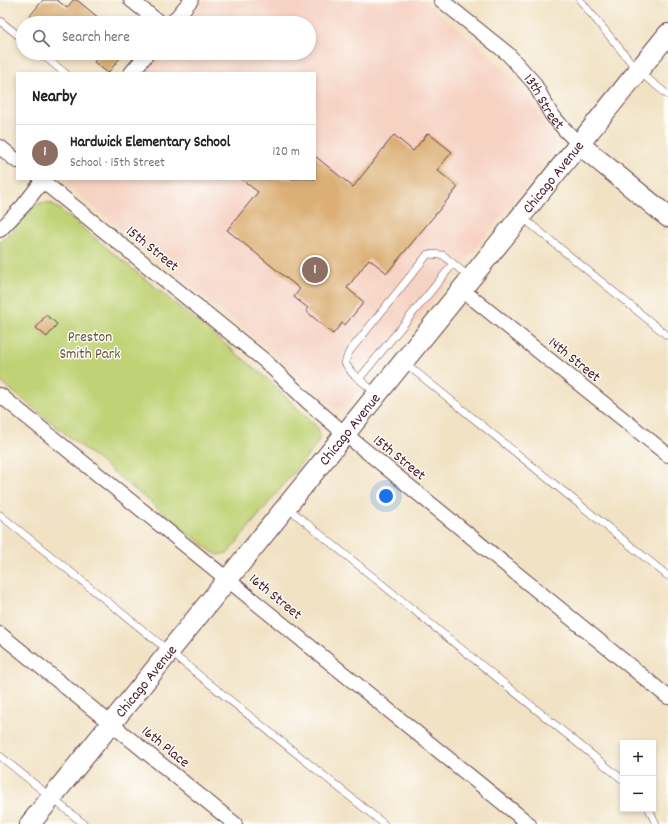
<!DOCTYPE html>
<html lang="en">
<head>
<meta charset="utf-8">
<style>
  body { margin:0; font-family:Dekko,sans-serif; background:#f6f6f6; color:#222 }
  .controls { position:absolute; right:12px; bottom:12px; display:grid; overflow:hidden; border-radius:0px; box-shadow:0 2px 6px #0003 }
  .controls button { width:36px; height:36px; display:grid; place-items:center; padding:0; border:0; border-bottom:1px solid #e0e0e0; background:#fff; color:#222; font:20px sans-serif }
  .you { position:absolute; left:386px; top:496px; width:14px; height:14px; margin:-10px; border:3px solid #fff; border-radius:50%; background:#1a73e8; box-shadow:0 0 0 6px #1a73e833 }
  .badge { display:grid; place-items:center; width:26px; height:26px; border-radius:50%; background:#d1495b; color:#fff; font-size:13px; font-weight:700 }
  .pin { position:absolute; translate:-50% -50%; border:2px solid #fff; box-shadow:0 1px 4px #0006 }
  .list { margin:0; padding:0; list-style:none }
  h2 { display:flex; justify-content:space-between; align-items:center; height:52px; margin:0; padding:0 16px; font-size:17px }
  h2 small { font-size:13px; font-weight:400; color:#767676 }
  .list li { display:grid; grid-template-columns:26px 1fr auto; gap:12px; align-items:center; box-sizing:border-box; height:56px; padding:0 16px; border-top:1px solid #e0e0e0 }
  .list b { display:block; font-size:15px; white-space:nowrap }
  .list p { margin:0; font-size:13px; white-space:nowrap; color:#767676 }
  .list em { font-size:13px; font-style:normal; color:#767676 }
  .icon { flex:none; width:22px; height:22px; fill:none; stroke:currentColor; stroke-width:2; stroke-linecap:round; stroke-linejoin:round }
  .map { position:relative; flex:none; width:668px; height:824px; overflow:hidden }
  .search { position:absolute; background:#fff; box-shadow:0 2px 6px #0003; left:16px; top:16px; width:300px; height:44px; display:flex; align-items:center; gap:10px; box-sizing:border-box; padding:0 14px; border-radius:22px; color:#767676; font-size:15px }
  .panel { position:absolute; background:#fff; box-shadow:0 2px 6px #0003; left:16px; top:72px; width:300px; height:108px; border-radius:0px }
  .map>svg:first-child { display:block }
  .built { fill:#f6d2c3 }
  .green { fill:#c0d275; stroke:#857850 }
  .building { fill:#dbaf75 }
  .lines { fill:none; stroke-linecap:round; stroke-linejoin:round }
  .lane-casing { stroke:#633c42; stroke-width:8 }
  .street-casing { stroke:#633c42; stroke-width:16 }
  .secondary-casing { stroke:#633c42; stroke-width:22 }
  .lane { stroke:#fff; stroke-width:7 }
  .street { stroke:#fff; stroke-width:14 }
  .secondary { stroke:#fff; stroke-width:20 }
  .labels { text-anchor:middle; stroke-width:3; stroke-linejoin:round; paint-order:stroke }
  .street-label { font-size:15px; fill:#4a1f2b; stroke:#fdfcf7 }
  .park-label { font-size:15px; fill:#6d5541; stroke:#fdfcf7 }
</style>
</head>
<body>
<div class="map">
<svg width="668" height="824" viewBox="0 0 668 824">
  <rect width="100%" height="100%" fill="#fdfcf7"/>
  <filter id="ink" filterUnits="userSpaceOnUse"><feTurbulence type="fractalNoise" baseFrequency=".025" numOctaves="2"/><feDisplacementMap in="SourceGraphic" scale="8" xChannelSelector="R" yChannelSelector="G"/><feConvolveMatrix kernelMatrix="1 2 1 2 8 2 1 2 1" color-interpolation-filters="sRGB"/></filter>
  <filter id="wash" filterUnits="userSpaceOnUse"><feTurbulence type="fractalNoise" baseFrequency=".012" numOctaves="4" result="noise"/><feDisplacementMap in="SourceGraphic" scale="16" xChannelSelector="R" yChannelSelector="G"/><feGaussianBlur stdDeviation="0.9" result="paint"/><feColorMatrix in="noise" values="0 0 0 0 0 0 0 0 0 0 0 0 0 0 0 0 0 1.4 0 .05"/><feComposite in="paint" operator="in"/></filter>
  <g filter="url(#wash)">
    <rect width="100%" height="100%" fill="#f1e2c4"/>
    <path class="built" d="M203,0H423L489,54L510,74L529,98L555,141L557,146L553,153L350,403L345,408H336L330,405L269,349L74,191L68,186L65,179H315V73H144L160,53H309V23H184Z"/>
    <path class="green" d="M44,202L53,204L263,375L318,428L320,437L316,445L228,553L218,555L211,551L0,381V242L21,221L37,204Z"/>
    <g id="blocks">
      <path class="building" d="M43,0H57L67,8L73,0H77L105,23H37L29,17Z
        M101,53H124L108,73L94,62Z
        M428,133L452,152L437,170L458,187L387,273L369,259L347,288L364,302L345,325L342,323L333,334L306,311L308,308L294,297L300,289L227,230L258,192L241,179H315V156L353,187L394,135L413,151Z
        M46,315L57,324L47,337L36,328Z"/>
    </g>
  </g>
  <g filter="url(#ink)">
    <use href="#blocks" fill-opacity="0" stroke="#633c42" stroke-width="1"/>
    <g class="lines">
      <defs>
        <path id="lane" d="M580,0L638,71L668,95
          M0,21L23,39
          M40,53L65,73
          M522,217L668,336
          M405,363L668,576
          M359,379L453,264
          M377,394L352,373L345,363L349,352L428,254L443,255L469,277
          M288,508L623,780
          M0,515L384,824
          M0,756L84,824
          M649,809L656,824"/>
        <g id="street">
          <path d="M131,0L160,23"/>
          <path id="s1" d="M441,0L508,54L534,83L551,114L564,129L579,144"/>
          <path d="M172,23L191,0"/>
          <path d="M131,73L148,53"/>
          <path d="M0,147L17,161"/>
          <path d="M40,179L265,361L308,402L345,434L668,697"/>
          <path d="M0,230L23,206L44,179"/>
          <path d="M461,289L668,455"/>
          <path d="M0,395L529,824"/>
          <path d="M0,634L235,824"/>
        </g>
        <g id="secondary">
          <path d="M579,144L668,217"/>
          <path id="s2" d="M30,824L668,34"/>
        </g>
      </defs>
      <use href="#lane" class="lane-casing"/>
      <use href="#street" class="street-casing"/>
      <use href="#secondary" class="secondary-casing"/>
      <use href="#lane" class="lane"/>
      <use href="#street" class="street"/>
      <use href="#secondary" class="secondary"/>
    </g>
  </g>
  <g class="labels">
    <g class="street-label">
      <text dy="5" stroke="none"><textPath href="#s1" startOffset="146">13th Street</textPath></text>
      <text dy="5" stroke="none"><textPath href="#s2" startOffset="832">Chicago Avenue</textPath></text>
      <text transform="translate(153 248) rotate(39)" y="5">15th Street</text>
      <text transform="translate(575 359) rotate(39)" y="5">14th Street</text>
      <text dy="5" stroke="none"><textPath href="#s2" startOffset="508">Chicago Avenue</textPath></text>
      <text transform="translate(400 457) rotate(39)" y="5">15th Street</text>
      <text transform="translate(276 596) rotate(39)" y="5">16th Street</text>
      <text dy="5" stroke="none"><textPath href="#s2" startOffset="184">Chicago Avenue</textPath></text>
      <text transform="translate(166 746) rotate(39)" y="5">16th Place</text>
    </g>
    <g class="park-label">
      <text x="90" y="341">Preston<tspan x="90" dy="17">Smith Park</tspan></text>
    </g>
  </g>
</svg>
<div class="controls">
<button>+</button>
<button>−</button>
</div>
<div class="you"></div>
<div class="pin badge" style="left:315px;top:270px;background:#8d6e63">1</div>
<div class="search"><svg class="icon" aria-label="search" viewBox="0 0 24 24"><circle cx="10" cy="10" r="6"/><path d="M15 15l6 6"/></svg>Search here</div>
<section class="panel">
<h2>Nearby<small></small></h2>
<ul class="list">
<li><span class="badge" style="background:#8d6e63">1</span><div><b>Hardwick Elementary School</b><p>School · 15th Street</p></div><em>120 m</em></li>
</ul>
</section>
</div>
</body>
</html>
